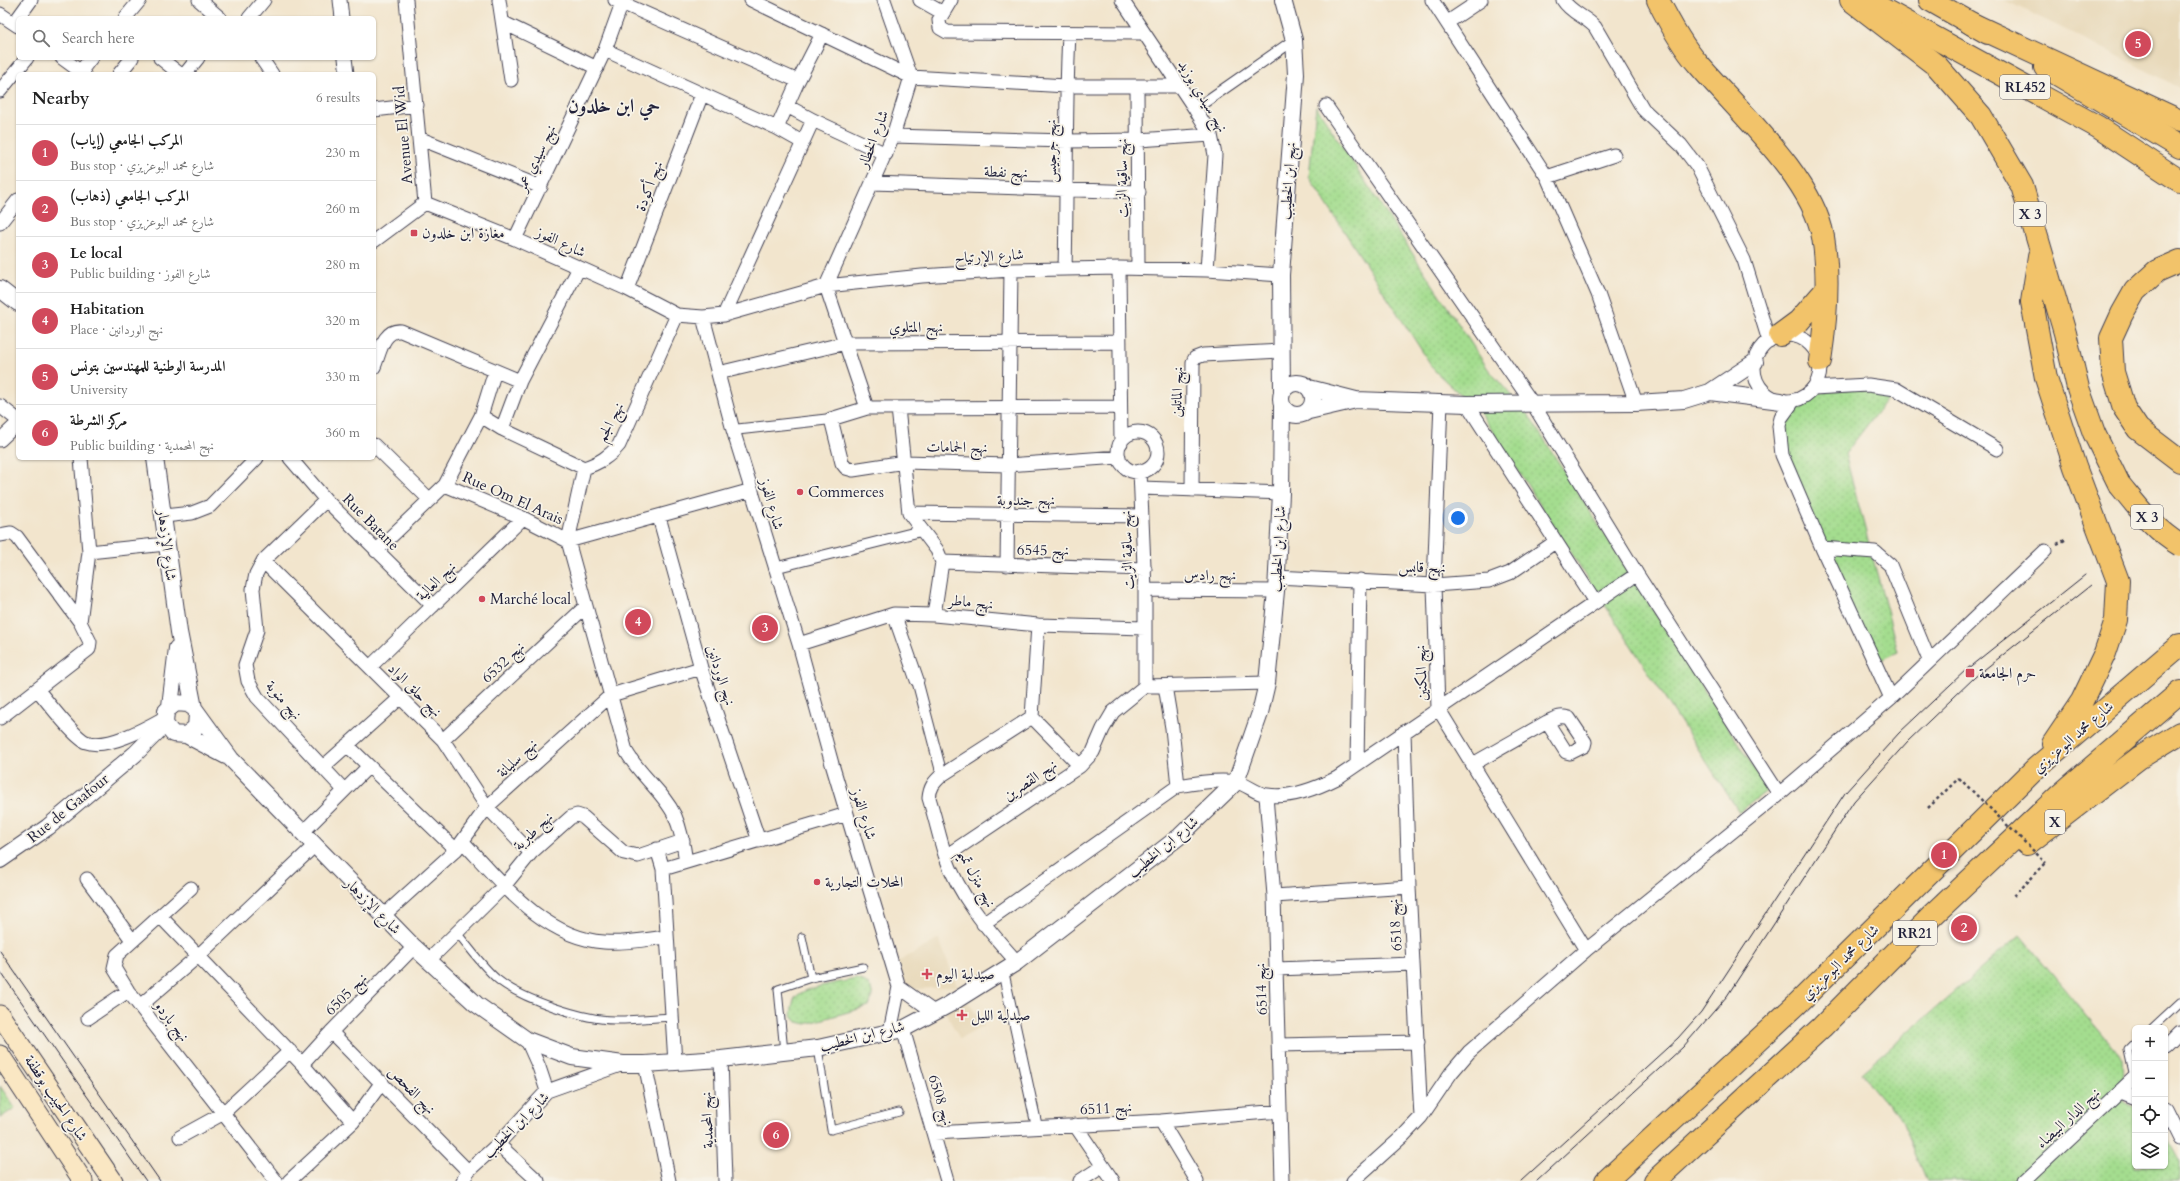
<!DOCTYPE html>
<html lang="en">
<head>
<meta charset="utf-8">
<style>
  body { margin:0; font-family:Cardo,Amiri,serif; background:#f2f2f2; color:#222 }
  .controls { position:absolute; right:12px; bottom:12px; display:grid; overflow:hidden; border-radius:6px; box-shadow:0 1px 3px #0004 }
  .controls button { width:36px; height:36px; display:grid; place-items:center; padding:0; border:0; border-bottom:1px solid #e0e0e0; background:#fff; color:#222; font:20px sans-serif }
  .you { position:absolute; left:1458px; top:518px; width:14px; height:14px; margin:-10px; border:3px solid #fff; border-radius:50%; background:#1a73e8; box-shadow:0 0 0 6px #1a73e833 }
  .badge { display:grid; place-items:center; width:26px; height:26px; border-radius:50%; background:#d1495b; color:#fff; font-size:13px; font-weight:700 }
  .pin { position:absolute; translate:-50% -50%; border:2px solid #fff; box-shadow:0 1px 4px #0006 }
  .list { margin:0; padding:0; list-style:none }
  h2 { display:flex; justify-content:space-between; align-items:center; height:52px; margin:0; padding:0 16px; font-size:17px }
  h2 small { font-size:13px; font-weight:400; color:#767676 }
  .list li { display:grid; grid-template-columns:26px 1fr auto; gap:12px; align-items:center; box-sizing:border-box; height:56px; padding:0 16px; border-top:1px solid #e0e0e0 }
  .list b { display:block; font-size:15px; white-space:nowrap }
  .list p { margin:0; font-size:13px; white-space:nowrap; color:#767676 }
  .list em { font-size:13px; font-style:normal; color:#767676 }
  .icon { flex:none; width:22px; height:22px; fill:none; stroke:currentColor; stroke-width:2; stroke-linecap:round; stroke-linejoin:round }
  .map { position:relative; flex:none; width:2180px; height:1181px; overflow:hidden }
  .search { position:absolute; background:#fff; box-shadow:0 1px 3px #0004; left:16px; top:16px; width:360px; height:44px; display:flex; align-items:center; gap:10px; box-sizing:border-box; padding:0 14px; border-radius:6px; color:#767676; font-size:15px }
  .panel { position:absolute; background:#fff; box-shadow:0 1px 3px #0004; left:16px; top:72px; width:360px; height:388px; border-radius:6px }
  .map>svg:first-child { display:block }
  .built { fill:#e8d9ba }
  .grass { fill:url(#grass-dots); stroke:#638065 }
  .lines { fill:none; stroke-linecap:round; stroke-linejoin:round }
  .service-casing { stroke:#413f51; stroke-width:9 }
  .pedestrian-casing { stroke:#413f51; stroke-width:12 }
  .minor-casing { stroke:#413f51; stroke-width:15 }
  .tertiary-casing { stroke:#413f51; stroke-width:18 }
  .secondary-casing { stroke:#413f51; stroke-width:21 }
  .trunk-casing { stroke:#413f51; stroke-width:24 }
  .motorway-casing { stroke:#413f51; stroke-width:24 }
  .path { stroke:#413f51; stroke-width:2.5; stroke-dasharray:3 3; stroke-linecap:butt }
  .service { stroke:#fff; stroke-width:7 }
  .pedestrian { stroke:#fff; stroke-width:10 }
  .minor { stroke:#fff; stroke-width:13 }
  .tertiary { stroke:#fff; stroke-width:16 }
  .secondary { stroke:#fae7c3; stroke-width:19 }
  .trunk { stroke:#f2c36a; stroke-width:22 }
  .motorway { stroke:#f2c36a; stroke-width:22 }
  .tram { stroke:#22223b; stroke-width:1 }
  .motorway-bridge-casing { stroke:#413f51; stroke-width:24; stroke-linecap:butt }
  .path-bridge { stroke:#413f51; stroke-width:2.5; stroke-dasharray:3 3; stroke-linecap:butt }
  .motorway-bridge { stroke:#f2c36a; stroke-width:22 }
  .poi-dot { fill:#d1495b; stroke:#f7f3e8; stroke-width:1.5 }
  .labels { text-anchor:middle; stroke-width:3.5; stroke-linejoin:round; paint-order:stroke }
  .shield { fill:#f7f3e8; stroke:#62616f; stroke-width:1 }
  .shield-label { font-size:14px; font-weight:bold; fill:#22223b }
  .street-label { font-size:15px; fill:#22223b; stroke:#f7f3e8 }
  .poi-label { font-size:15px; fill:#22223b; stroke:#f7f3e8; text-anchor:start }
  .district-label { font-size:19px; font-weight:bold; fill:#22223b; stroke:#f7f3e8 }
</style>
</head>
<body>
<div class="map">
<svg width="2180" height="1181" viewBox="0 0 2180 1181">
  <defs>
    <pattern id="grass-dots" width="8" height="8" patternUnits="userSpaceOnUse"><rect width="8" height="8" fill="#a4dd8f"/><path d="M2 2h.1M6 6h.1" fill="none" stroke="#8dbd7c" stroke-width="1.8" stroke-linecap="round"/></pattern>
  </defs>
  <rect width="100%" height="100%" fill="#f7f3e8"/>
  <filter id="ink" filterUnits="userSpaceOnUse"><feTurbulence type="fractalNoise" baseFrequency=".025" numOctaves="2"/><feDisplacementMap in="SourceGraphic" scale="8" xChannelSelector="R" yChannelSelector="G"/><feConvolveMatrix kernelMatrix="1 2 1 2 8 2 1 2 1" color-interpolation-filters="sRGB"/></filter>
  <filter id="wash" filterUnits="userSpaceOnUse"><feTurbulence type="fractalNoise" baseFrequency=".012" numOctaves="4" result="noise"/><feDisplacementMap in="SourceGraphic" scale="16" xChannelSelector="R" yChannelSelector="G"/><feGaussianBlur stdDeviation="0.9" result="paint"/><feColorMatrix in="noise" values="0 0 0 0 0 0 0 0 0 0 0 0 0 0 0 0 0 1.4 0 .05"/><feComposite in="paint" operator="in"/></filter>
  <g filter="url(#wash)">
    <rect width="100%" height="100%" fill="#f2e5cd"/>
    <path class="built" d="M2004,0H2180V88L2095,44Z
      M939,939L957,986L907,990L896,963Z
      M965,997L984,1026L960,1039L944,1010Z"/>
    <path class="grass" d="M1316,106L1488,369L1529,416L1768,790L1739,812L1482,415L1435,371L1309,177Z
      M1859,388L1891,394L1845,454L1898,652L1877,662L1779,454L1784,416C1812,391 1824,391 1859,388Z
      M2020,935L2122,1057L2124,1102L2135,1107V1166H2165V1132L2180,1161V1181H1927L1902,1121L1861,1073Z
      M855,979C871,981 876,990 869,1006L806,1024L797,1022L791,1015C792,1009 792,999 798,995C809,986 840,983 855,979Z
      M0,1086L15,1108L0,1118Z"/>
  </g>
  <g filter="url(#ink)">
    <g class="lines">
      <defs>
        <path id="service" d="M457,933C470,948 482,966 497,979C521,999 586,1021 617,1020C636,1020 654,1018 673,1017
          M802,937L811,978
          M2152,1028L2180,1002
          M818,1048L831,1130L899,1112
          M784,1052L778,989L811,978L863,967
          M2134,1078L2128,1050L2135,1043"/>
        <path id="pedestrian" d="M1195,109L1294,40
          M733,430L831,419
          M774,568L921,531
          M917,680L942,775
          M1003,971L1037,1127"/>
        <path id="minor" d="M199,0L220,18
          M340,0L342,18
          M499,0L511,80
          M615,0L798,81
          M751,0L911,77L1066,86H1180
          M920,0L943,13
          M951,0L939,20L940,28L947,32L1144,33
          M1122,0L1195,109L1211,135L1215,155L1207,270
          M1432,0L1547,177L1598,294L1636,403
          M1563,0C1571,13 1585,16 1595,27L1643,109L1681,145L1697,166L1744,260L1769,341
          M0,14L18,26
          M18,18L31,0
          M125,18L140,0
          M249,18L264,0
          M1448,22L1481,0
          M504,23L597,68
          M605,50L777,128L802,142
          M62,58L84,74
          M160,58L180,74
          M261,58L272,74
          M345,58L347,74
          M81,71L91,58
          M119,74L132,58
          M185,74L198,58
          M1137,87L1138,268
          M0,91L27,58
          M787,106L813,120L886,154
          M1326,106L1533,404L1637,574L1779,794
          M374,110L417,105
          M777,128L798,81L822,34
          M893,136L1067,141L1139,140L1211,135
          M421,139L541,187
          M1547,177L1614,155
          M873,183L1139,192
          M425,203L515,239L627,289L677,315L703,317L724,315L826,286L922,276L1011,270L1119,268L1207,270L1281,275
          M0,223L18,200
          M515,239L605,50L622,3
          M374,241L425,203L406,0
          M1119,268L1121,443
          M1065,269C1067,191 1065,112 1069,34
          M627,289L702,94
          M724,315L813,120
          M703,317L733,430L799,644L832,764L899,987L890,1032
          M1754 368a33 33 0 1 1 66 0a33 33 0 1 1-66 0Z
          M374,367C380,353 383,329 401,331L520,381
          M718,373L846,343L1119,342
          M1813,388L1868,385L1896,389L1997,449
          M1794,400L1781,418L1779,426L1782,455L1822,548L1891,698
          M1441,402L1434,585L1438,708L1586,950
          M1467,404L1595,602
          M0,406L18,420
          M1119,407L867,408L831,419L842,463L846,468L853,470L905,462L1007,465L1119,457
          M867,408L826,286L893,136L911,77L884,0
          M898,408L909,513L937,550L942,562L934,615
          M481,416L502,429L584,468C599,463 609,457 619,445L677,315
          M502,429L520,381L579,268
          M1118 452a20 20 0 1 1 40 0a20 20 0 1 1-40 0Z
          M0,440L18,423
          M374,445L429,499
          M290,458L326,500L433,606
          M584,468L568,541L626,751C639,775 663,791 675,816C681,830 684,847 686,862
          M1140,471L1145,590V686L1267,683
          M445,485L481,416L495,371
          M1141,488L1281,493
          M1192,490L1193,362L1195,358L1203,355L1282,351
          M326,500L263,561L256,574L253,589L257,630L245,665L248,681L257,697L344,790
          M909,513L1142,516
          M164,516L192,513L210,506L257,458
          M659,517L701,668L759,841
          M0,535L11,533L17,537L80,622L90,642L89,649L0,718
          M1822,548L1875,552L1890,565L1929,660
          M376,551L445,485L523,518L568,541L752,490
          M89,552L166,544
          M263,561L443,740L487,807L531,853
          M942,562L1145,569
          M1007,565L1011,270
          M1276,577L1434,585L1489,581L1510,573L1555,542
          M1145,590L1276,591
          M894,614L917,680
          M80,622L89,552L81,458
          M1038,625L1032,717L1080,766
          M799,644L894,614L934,615L1038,625L1145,628
          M370,667L523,518
          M1165,686L1172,728L1178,786
          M37,689C46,700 75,738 86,742C107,750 146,728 164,718
          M1404,732L1409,887L1421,1117
          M443,740L585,607
          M347,745L456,850
          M1357,764L1360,580
          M1473,764L1547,722C1555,718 1560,715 1569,718L1585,742L1584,746L1570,753L1566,752L1547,722
          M323,767L401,697
          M1266,796L1274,896L1282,1181
          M302,833L369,766
          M463,842C501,882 544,938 604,942C624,944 647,939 667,937
          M657,849L663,869L675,1063
          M946,856L1080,766L1093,752L1103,729L1113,712L1145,686
          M663,869L847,814
          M87,879L132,940
          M191,888L117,955L114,968L128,991L276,1181
          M1274,896L1409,887
          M160,916L302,1064L353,1122
          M383,916L456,850L487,807L611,695L701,668
          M983,924L1178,786C1194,783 1220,779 1236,782C1247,784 1256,794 1267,795C1290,799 1317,788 1337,778L1637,574
          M428,961L505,885L531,853L571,817L577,815L583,817L624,853L638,856L683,841
          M1017,962C988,930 959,896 945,855C939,836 935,817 929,798C930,787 934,782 942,775L1032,717
          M1276,969L1413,964
          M899,987L934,1012
          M140,1006L198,956L314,846
          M88,1018L128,991
          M903,1029L947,1181
          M331,1032L468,1171
          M527,1040L539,1067L547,1091
          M1279,1045L1418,1042
          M2165,1048L2180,1033
          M721,1059L725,1181
          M302,1064L331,1032L414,947
          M645,1064L669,1181
          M2120,1092L2135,1098
          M2166,1110L2180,1138
          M1161,1121L1197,1181
          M1075,1125L1113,1181
          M934,1133L1161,1121L1279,1111
          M180,1137L222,1114L290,1051
          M498,1144L538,1181
          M289,1181L353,1122L382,1082
          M463,1181L468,1171L498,1144L547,1091L623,1064
          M1080,1181L1103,1166
          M1353,1181L1403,1136L1421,1117L1451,1073L1469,1052L1586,950L1779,794L1891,698L2045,551
          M2024,1181L2135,1077"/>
        <path id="tertiary" d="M0,289L18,303
          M1755,362L1710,392L1781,401
          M1281 399a16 16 0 1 1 32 0a16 16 0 1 1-32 0Z
          M1309,388L1356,400L1467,404L1636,403L1684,400L1710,392
          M1282,393L1281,275L1296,74L1294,40L1283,0
          M1309,411L1352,401
          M155,458L179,632L194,708
          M170,706L177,648
          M197,714L196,727L186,735L173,734L165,724L166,711L176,703L188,704L194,708L231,759L414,947L476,1004L527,1040L572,1057L623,1064H645L721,1059L818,1048L903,1029L950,1004L1017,962L1180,836L1236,782L1260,713L1267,683L1276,591L1281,493L1282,405
          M186,735L226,756
          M0,860L48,827L135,754L165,724"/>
        <path id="secondary" d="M0,1015L113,1181
          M0,1055L83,1181"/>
        <path id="trunk" d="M1658,0C1669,22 1682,46 1698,64C1737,110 1813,178 1823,237C1830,277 1826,321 1820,361
          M1866,0L2098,127L2180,181
          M1930,0L1988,33
          M2045,67L2180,147
          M1780,335L1799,321L1826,290"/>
        <path id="motorway" d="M1851,0L1937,66L1981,116L2022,186L2065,333L2078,388L2094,433L2119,484
          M1972,24L2180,121
          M2039,257L2032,302L2046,378L2075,467L2118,581L2116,620L2105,653L2082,701L2053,744
          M2180,261L2157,271L2135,291L2122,314L2111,338L2113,372L2124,408L2138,429L2180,461
          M2027,844L2139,758L2180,733
          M1606,1181L1796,1005L2035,769L2180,645
          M1655,1181L1822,1027L1933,915L2060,795L2180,692"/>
      </defs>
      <use href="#service" class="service-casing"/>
      <use href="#pedestrian" class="pedestrian-casing"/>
      <use href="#minor" class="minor-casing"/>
      <use href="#tertiary" class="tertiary-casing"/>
      <use href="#secondary" class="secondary-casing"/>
      <use href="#trunk" class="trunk-casing"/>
      <use href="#motorway" class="motorway-casing"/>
      <path class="path" d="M2057,544L2067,539
        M1928,808L1959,778
        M2014,896L2046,863"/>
      <use href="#service" class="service"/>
      <use href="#pedestrian" class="pedestrian"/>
      <use href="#minor" class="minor"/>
      <use href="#tertiary" class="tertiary"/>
      <use href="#secondary" class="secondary"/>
      <use href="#trunk" class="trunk"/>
      <use href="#motorway" class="motorway"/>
      <path class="tram" d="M0,951L160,1181
        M0,971L146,1181
        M1521,1181L1678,1038L1701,1012L1845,793L1899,733L1967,669L2085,575
        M1537,1181L1683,1047L1727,996L1854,801L1908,741L1975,677L2091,585"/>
      <defs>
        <path id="motorway-bridge" d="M2119,484C2137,506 2155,531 2180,545"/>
      </defs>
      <use href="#motorway-bridge" class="motorway-bridge-casing"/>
      <path class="path-bridge" d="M1959,778L2046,863"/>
      <use href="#motorway-bridge" class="motorway-bridge"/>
    </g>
  </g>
  <g class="poi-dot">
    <rect x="410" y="229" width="8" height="8" rx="2"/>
    <circle cx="800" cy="492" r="4"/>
    <circle cx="482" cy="599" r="4"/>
    <rect x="1965" y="668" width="10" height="10" rx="2"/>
    <circle cx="817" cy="882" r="4"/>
    <path d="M925 968h4v4h4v4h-4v4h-4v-4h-4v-4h4z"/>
    <path d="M960 1009h4v4h4v4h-4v4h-4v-4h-4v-4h4z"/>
  </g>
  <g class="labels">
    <g class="shield">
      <rect x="2000" y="75" width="50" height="24" rx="3"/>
      <rect x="2014" y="202" width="32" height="24" rx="3"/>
      <rect x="2131" y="505" width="32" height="24" rx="3"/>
      <rect x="2045" y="810" width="20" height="24" rx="3"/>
      <rect x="1893" y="921" width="44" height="24" rx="3"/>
    </g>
    <g class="shield-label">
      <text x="2025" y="92">RL452</text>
      <text x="2030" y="219">X 3</text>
      <text x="2147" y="522">X 3</text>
      <text x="2055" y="827">X</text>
      <text x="1915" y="938">RR21</text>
    </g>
    <g class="street-label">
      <text transform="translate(1203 96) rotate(59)" y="5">نهج سيدي بوزيد</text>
      <text transform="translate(403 135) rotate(-95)" y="5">Avenue El Wid</text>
      <text transform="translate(873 139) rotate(-69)" y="5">شارع الخطار</text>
      <text transform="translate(1051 151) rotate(-90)" y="5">نهج جرجيس</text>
      <text transform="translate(536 158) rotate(-64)" y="5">نهج سيدي عمر</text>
      <text transform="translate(1006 172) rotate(2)" y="5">نهج نفطة</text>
      <text transform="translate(1122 178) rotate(-90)" y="5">نهج ساقية الزيت</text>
      <text transform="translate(1288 181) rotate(-86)" y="5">نهج ابن الخطيب</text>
      <text transform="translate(649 186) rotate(-69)" y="5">نهج أكودة</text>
      <text transform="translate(561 242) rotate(25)" y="5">شارع الفوز</text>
      <text transform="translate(989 256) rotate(-3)" y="5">شارع الإرتياح</text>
      <text x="916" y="332">نهج المتلوي</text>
      <text transform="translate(1177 392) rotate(-88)" y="5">نهج الماتلين</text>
      <text transform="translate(610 422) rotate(-62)" y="5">نهج الجم</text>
      <text transform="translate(957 447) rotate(1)" y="5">نهج الحمامات</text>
      <text transform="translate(513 498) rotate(24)" y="5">Rue Om El Arais</text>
      <text x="1026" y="505">نهج جندوبة</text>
      <text transform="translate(772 504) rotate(74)" y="5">شارع الفوز</text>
      <text transform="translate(371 522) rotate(45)" y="5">Rue Batane</text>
      <text transform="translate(167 545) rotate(83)" y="5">شارع الإزدهار</text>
      <text transform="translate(1278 549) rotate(-87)" y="5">شارع ابن الخطيب</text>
      <text transform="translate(1043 550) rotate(1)" y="5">نهج 6545</text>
      <text transform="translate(1127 550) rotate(-92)" y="5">نهج ساقية الزيت</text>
      <text transform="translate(1422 567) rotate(2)" y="5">نهج قابس</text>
      <text x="1210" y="580">نهج رادس</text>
      <text transform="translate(436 581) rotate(-44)" y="5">نهج العالية</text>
      <text transform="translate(971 602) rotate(6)" y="5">نهج ماطر</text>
      <text transform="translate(503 662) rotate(-43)" y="5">نهج 6532</text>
      <text transform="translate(1421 673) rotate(-92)" y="5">نهج المكنين</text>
      <text transform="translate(721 675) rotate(72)" y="5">نهج الوردانين</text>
      <text transform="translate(415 690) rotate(45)" y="5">نهج حلق الواد</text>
      <text transform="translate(284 700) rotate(49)" y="5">نهج منوبة</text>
      <text transform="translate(2073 737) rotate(-41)" y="5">شارع محمد البوعزيزي</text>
      <text transform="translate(517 758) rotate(-43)" y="5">نهج سليانة</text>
      <text transform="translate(1030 780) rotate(-34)" y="5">نهج القصرين</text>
      <text transform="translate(68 808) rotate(-39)" y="5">Rue de Gaafour</text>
      <text transform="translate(864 814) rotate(73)" y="5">شارع الفوز</text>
      <text transform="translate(533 831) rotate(-44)" y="5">نهج طبربة</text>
      <text transform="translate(1163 847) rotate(-40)" y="5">شارع ابن الخطيب</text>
      <text transform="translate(977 878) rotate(62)" y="5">نهج منزل تميم</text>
      <text transform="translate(373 906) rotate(45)" y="5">شارع الإزدهار</text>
      <text transform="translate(1395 925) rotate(-94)" y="5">نهج 6518</text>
      <text transform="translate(1840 962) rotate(-44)" y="5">شارع محمد البوعزيزي</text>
      <text transform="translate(1261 989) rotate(-92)" y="5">نهج 6514</text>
      <text transform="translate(346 994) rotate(-45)" y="5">نهج 6505</text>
      <text transform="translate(172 1021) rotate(53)" y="5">نهج باردو</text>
      <text transform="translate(862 1036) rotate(-14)" y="5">شارع ابن الخطيب</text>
      <text transform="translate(412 1090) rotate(46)" y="5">نهج الفحص</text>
      <text transform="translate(56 1098) rotate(56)" y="5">شارع الحبيب بوقطفة</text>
      <text transform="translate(941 1100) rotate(73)" y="5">نهج 6508</text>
      <text transform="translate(1106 1108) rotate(-3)" y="5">نهج 6511</text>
      <text transform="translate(2068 1118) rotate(-43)" y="5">نهج الدار البيضاء</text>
      <text transform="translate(707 1120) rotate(-92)" y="5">نهج المحمدية</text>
      <text transform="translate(516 1125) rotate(-45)" y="5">شارع ابن الخطيب</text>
    </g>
    <g class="poi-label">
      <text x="422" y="238">مغازة ابن خلدون</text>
      <text x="808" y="497">Commerces</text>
      <text x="490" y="604">Marché local</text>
      <text x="1979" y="678">حرم الجامعة</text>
      <text x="825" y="887">المحلات التجارية</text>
      <text x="936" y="979">صيدلية اليوم</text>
      <text x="971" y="1020">صيدلية الليل</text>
    </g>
    <g class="district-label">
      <text x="614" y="112">حي ابن خلدون</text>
    </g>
  </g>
</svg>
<div class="controls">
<button>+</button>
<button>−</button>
<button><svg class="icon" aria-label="locate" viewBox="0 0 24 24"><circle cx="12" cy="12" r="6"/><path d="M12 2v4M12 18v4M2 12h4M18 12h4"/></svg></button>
<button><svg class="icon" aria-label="layers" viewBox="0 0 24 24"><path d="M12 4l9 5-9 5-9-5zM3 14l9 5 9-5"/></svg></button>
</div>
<div class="you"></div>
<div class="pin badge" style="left:1944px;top:855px">1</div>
<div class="pin badge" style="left:1964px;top:928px">2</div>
<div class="pin badge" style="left:765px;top:628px">3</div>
<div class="pin badge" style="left:638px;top:622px">4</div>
<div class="pin badge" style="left:2138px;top:44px">5</div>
<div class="pin badge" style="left:776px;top:1135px">6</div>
<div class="search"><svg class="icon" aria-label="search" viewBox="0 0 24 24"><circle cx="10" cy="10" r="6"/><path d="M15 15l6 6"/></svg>Search here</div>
<section class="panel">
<h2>Nearby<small>6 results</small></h2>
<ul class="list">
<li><span class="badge">1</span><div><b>المركب الجامعي (إياب)</b><p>Bus stop · شارع محمد البوعزيزي</p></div><em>230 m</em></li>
<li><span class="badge">2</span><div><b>المركب الجامعي (ذهاب)</b><p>Bus stop · شارع محمد البوعزيزي</p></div><em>260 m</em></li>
<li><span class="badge">3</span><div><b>Le local</b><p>Public building · شارع الفوز</p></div><em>280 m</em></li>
<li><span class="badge">4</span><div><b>Habitation</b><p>Place · نهج الوردانين</p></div><em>320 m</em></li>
<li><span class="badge">5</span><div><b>المدرسة الوطنية للمهندسين بتونس</b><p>University</p></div><em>330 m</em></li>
<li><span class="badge">6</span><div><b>مركز الشرطة</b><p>Public building · نهج المحمدية</p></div><em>360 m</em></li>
</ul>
</section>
</div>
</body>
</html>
